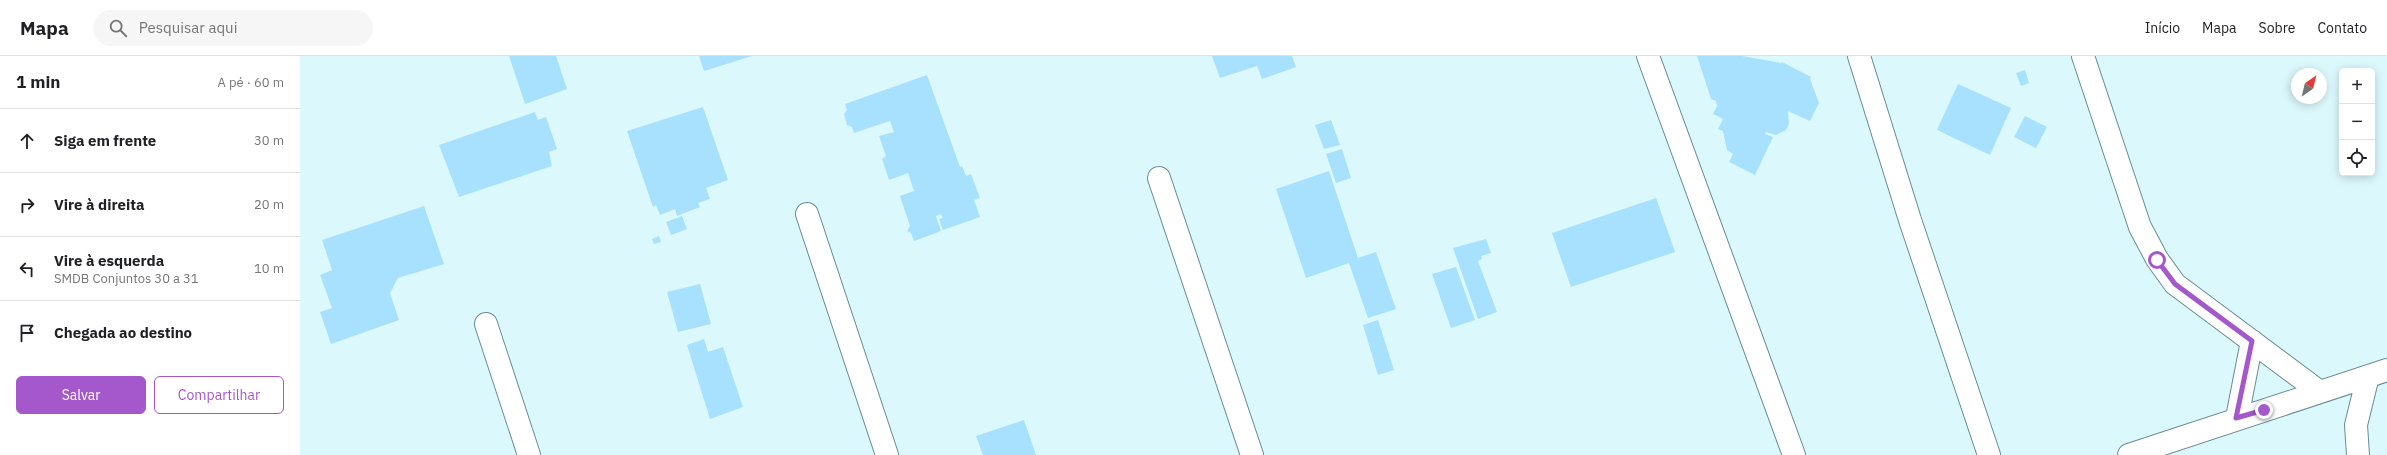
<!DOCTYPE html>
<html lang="pt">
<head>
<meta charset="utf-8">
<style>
  body { margin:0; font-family:"IBM Plex Sans",sans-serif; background:#f6f6f6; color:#202124 }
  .controls { position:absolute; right:12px; top:12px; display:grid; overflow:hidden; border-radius:6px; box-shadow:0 2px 10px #0003 }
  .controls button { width:36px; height:36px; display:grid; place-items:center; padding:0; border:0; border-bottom:1px solid #e0e0e0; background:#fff; color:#202124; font:20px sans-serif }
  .compass { position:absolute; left:1991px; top:12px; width:36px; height:36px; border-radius:50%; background:#fff; box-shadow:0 2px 10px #0003; rotate:35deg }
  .stop { position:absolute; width:12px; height:12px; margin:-9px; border:3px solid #a458cb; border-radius:50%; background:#fff }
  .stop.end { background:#a458cb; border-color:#fff; box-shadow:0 1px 4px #0008 }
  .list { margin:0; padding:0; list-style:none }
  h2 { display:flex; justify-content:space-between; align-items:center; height:52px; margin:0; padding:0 16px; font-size:17px }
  h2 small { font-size:13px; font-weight:400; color:#757577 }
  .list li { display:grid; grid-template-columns:26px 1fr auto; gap:12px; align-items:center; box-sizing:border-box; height:64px; padding:0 16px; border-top:1px solid #e0e0e0 }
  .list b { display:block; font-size:15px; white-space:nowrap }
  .list p { margin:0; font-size:13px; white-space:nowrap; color:#757577 }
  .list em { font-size:13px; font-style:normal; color:#757577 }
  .actions { display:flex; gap:8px; padding:12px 16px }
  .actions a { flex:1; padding:9px 0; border:1px solid #a458cb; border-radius:6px; text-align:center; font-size:14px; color:#a458cb }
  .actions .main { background:#a458cb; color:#fff }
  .icon { flex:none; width:22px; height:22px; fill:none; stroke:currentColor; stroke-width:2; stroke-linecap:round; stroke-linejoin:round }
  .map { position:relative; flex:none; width:2087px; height:399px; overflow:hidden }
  header { display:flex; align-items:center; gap:24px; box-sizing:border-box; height:56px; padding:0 20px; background:#fff; border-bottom:1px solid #e0e0e0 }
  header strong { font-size:19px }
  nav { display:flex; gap:22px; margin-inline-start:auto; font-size:14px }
  .search { width:280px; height:36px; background:#f6f6f6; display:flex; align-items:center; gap:10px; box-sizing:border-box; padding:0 14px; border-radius:22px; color:#757577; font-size:15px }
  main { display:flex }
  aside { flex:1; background:#fff }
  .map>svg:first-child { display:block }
  .building { fill:#a7e1fd }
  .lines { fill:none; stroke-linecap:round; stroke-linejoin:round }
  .minor-casing { stroke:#698c92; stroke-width:24 }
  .minor { stroke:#fff; stroke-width:22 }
  .route { stroke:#a458cb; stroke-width:5 }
</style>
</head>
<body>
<header>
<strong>Mapa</strong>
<div class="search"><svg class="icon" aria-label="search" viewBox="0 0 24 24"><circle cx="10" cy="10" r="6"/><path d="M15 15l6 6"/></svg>Pesquisar aqui</div>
<nav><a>Início</a><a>Mapa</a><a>Sobre</a><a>Contato</a></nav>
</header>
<main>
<aside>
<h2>1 min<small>A pé · 60 m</small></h2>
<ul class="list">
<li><svg class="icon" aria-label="ahead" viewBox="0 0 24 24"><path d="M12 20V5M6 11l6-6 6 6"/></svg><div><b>Siga em frente</b></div><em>30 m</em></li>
<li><svg class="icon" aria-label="right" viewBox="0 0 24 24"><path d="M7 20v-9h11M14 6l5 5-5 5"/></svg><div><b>Vire à direita</b></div><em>20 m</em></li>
<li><svg class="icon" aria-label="left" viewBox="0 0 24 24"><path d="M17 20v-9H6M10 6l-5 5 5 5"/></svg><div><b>Vire à esquerda</b><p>SMDB Conjuntos 30 a 31</p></div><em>10 m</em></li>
<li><svg class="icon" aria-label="arrive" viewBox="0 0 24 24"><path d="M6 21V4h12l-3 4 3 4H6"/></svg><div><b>Chegada ao destino</b></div></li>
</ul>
<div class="actions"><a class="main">Salvar</a><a>Compartilhar</a></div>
</aside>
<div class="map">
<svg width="2087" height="399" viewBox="0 0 2087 399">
  <rect width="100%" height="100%" fill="#dbf8fd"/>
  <path class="building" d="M209,0H256L267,33L225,48Z
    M399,0H452L404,15Z
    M912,0H992L996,11L962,23L957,10L920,22Z
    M1397,0H1442L1481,7L1482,6L1511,21L1510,23L1519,47L1510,65L1488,55L1489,68L1486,74L1476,79L1466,76L1465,78L1473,81L1455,119L1429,106L1433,98L1427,94L1423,75L1418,73L1423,63L1413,58L1417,50L1416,45L1411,43Z
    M1725,14L1729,27L1721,30L1716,17Z
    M627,19L660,111L662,110L666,120L671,118L680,142L674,144L680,161L643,174L639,163L643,162L641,158L636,160L641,175L614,185L611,177L607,175L610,170L600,140L614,135L608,117L589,124L582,103L586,100L579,80L594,76L590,65L554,77L552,71L547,69L544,58L547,54L545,48Z
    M1658,28L1711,52L1690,99L1637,74Z
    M403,51L428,124L406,132L410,143L398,147L400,151L377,160L375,153L360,159L356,149L353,151L327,75Z
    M235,56L238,64L246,61L257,93L249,96L252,110L159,141L139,89Z
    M1725,60L1747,71L1736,92L1714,81Z
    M1031,64L1040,89L1024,93L1015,69Z
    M1042,93L1051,122L1036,127L1026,98Z
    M1029,115L1058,202L1076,196L1096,253L1068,262L1049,207L1006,222L976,133Z
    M1356,142L1375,196L1271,231L1252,177Z
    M124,150L144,208L98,222L90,237L99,264L31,288L20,256L32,252L20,219L32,214L22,184Z
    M382,160L387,173L371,179L366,166Z
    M359,180L361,186L354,188L352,183Z
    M1186,183L1191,197L1181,200L1182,203L1178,205L1197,256L1178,263L1153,192Z
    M1156,211L1175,264L1151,272L1132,218Z
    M400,228L411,268L378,276L367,236Z
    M1078,264L1094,314L1078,319L1063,269Z
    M404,283L408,296L423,291L443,351L410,363L387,289Z
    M724,364L736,399H683L676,380Z"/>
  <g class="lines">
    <defs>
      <path id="minor" d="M1348,0L1494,399
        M1559,0L1610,164L1689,399
        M1783,0L1840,171L1857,203L1875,228L2020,336
        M859,122L952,399
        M507,158L587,399
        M186,268L229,399
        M1937,362L1952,285
        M1829,399L2087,314
        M2058,399L2056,369L2068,320"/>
    </defs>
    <use href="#minor" class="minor-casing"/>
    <use href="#minor" class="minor"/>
  </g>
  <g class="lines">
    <path class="route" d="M1857,204L1875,228L1952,285L1936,362L1964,354"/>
  </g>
</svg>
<div class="controls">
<button>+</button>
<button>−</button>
<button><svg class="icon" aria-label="locate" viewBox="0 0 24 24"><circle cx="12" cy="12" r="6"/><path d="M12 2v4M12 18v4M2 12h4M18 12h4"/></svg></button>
</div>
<svg class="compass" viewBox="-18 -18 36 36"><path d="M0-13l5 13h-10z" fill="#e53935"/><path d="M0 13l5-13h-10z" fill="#757577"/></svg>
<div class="stop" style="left:1857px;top:204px"></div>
<div class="stop end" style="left:1964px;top:354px"></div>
</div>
</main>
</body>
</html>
